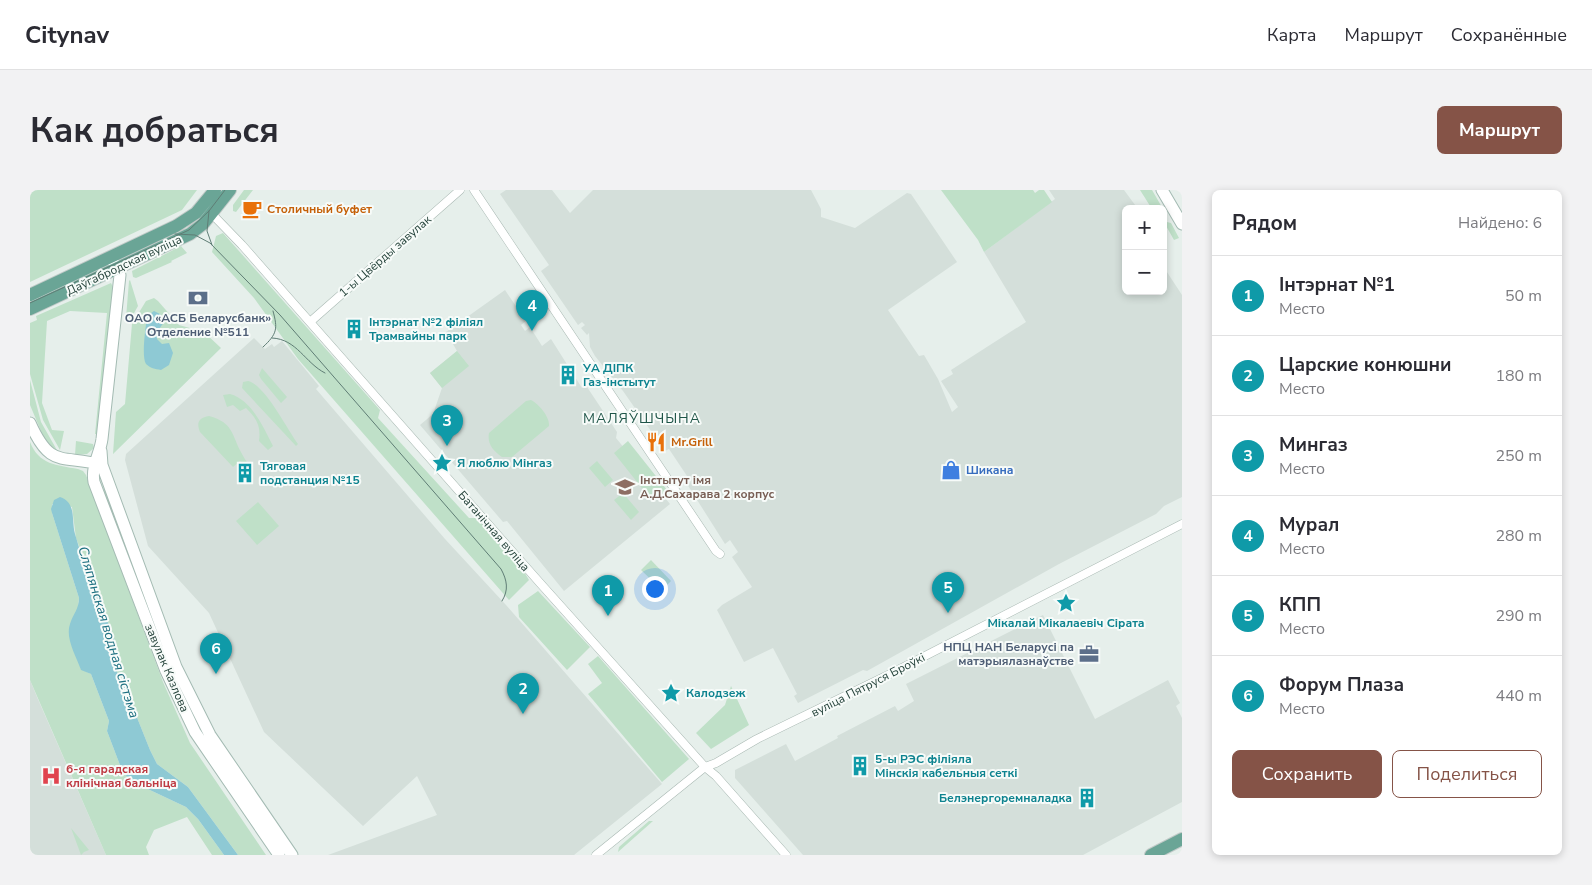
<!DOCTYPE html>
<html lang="ru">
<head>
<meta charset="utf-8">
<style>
  body { margin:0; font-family:"Nunito Sans",sans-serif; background:#f2f2f3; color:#2b2b33 }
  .controls { position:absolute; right:15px; top:15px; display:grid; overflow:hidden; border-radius:8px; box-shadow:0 2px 8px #0003 }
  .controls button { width:45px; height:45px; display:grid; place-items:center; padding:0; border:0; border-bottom:1px solid #e1e1e2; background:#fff; color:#2b2b33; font:25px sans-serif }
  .you { position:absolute; left:624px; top:398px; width:18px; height:18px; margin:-12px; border:4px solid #fff; border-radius:50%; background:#1a73e8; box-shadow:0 0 0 8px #1a73e833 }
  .badge { display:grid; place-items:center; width:32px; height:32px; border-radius:50%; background:#855347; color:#fff; font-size:16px; font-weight:700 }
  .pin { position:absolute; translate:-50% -41px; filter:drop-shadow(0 1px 2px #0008) }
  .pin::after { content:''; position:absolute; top:26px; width:18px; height:15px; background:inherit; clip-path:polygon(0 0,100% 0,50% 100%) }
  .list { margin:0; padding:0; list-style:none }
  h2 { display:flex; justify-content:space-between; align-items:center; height:65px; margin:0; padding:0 20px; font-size:21px }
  h2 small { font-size:16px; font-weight:400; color:#7c7c81 }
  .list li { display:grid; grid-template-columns:32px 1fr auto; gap:15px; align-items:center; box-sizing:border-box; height:80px; padding:0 20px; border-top:1px solid #e1e1e2 }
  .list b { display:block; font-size:19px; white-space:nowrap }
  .list p { margin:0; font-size:16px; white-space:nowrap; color:#7c7c81 }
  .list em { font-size:16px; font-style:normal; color:#7c7c81 }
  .actions { display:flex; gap:10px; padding:15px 20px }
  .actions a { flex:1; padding:11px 0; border:1px solid #855347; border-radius:8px; text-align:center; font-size:18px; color:#855347 }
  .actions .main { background:#855347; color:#fff }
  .map { position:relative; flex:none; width:1152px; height:665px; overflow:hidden; border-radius:8px }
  header { display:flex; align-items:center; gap:30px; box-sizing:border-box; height:70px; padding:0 25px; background:#fff; border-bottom:1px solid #e1e1e2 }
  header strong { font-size:24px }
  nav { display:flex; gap:28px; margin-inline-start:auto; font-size:18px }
  .intro { display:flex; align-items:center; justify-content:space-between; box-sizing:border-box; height:120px; padding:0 30px }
  h1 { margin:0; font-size:35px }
  .button { padding:12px 22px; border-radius:8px; background:#855347; color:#fff; font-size:18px; font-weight:700 }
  main { display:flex; gap:30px; padding:0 30px }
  aside { flex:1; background:#fff; border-radius:8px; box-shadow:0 2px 8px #0003 }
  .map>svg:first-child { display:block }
  .built { fill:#d4dfda }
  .green { fill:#bfe0c8 }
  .water { fill:#8ec9d4 }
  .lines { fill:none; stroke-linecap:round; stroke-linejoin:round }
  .minor-casing { stroke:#a8b8b2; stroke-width:9 }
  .secondary-casing { stroke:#a4bbb3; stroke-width:13 }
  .primary-casing { stroke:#c2cac8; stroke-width:14 }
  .minor { stroke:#fff; stroke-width:8 }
  .secondary { stroke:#fff; stroke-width:11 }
  .primary { stroke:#6aa596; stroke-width:12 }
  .tram { stroke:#5f7d75; stroke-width:1 }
  .labels { text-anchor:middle; stroke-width:4; stroke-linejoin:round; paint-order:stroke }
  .food-label { font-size:12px; font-weight:bold; fill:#c56008; stroke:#f7fbf9; text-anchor:start }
  .street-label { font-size:12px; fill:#24423a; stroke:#f7fbf9 }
  .service-label { font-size:12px; font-weight:bold; fill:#4e5e75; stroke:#f7fbf9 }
  .culture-label { font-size:12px; font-weight:bold; fill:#0d838f; stroke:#f7fbf9; text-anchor:start }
  .shop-label { font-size:12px; font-weight:bold; fill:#366cbe; stroke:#f7fbf9; text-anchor:start }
  .education-label { font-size:12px; font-weight:bold; fill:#785e54; stroke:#f7fbf9; text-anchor:start }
  .health-label { font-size:12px; font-weight:bold; fill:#be3a42; stroke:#f7fbf9; text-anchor:start }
  .neighbourhood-label { font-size:14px; letter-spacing:1px; fill:#1f5548; stroke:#f7fbf9 }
  .water-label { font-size:14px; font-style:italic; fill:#1c6f80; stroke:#f7fbf9 }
</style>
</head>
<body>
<header>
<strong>Citynav</strong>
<nav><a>Карта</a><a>Маршрут</a><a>Сохранённые</a></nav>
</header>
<div class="intro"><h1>Как добраться</h1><a class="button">Маршрут</a></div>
<main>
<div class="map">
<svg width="1152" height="665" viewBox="0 0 1152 665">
  <rect width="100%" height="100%" fill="#e6efeb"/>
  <path class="built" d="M476,0H522L540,23L563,0H781L791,19V27L825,38L877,3L881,4L927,72L858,120L889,166L894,165L908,189L922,222L928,217L911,191L923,184L921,180L996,132L954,62L1025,9L1019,0H1094L1108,19H1096V101H1133V76L1152,105V307L1134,316L1126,324L1029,374L837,481L833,480L768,513L764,506L767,504L743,458L714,472L687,420L692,415L722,397L702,367L708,362L700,350L695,354L657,294L661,292L639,259L635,261L593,201L565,166L560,157L559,143L557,145L551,138L555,135L552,132L548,135L511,81L519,75L470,4Z
    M475,100L496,131L491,135L495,141L500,137L512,156L521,149L552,198L555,194L587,242L586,248L640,314L534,401L477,331L473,332L390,235L403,224L412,198L400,183L427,161L416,142Z
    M224,148L235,159L242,154L244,157L252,151L289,196L286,199L415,349L476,415L632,594L544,665H298L407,625L387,586L333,636L234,542L179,423L118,356L95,270L96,264Z
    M1013,425L1065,529L1138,490L1150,513L1146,516L1152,528V612L1053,665H773L705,588V580L756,554L765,571L808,548L807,546L865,516L868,521L884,511L876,494Z
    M0,490L7,507L76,665H0Z"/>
  <path class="green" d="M0,0H167L152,20L0,92Z
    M214,0H223L206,22L203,21V15Z
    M911,0H1003L1005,3L1009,0H1014L1022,12L954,62L948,50Z
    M1110,0H1122L1133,19H1122Z
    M1137,32L1141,33L1149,48L1144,50L1135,34Z
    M193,43L350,220L348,228L439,328H448L493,380L499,390L479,410L268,169L224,108L182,62L186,46Z
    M151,56L157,63L141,71L142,72L106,88L103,87L102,81Z
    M100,90L108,116L99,132L96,128L99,91Z
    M81,93L84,99L69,244H65L77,123L40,121L17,131L12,213L22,240L34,241L30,260L13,230L0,184V133L7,130L6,126Z
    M124,108L128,111L149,135L174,142L191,158L83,264L86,222L95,214L102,134L116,111Z
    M427,161L439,176L412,198L400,183Z
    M232,178L257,207L251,213L231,189L229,185Z
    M0,190L11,232L28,262L16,253L0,215Z
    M218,191C235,195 257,239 268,254L266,256L212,198L213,192Z
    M200,204C222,210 233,237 243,256L238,260L229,251C231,236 227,229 216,218L210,221L203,215L197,217L193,205Z
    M501,210C509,214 520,227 519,236L482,267H472C463,261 457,254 459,243L496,211Z
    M179,226C204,233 201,244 212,264C215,270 219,275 223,281L221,283L210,271L203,277L170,242C166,232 169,228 179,226Z
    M46,251L63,254L64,258L57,264L45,265Z
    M598,251L637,300L623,312L584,263Z
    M0,252C9,275 27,275 48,279L53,281L56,285L133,492L160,553L236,665H208L158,597L127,574L120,560L94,495L91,493L85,476L87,462L85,451L46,348L42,317L22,314V323L49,408L48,419L39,439L51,479L61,484L79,531L77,541L93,583L105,593L156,617L168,629L194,665H182L157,627L124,640L116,657L119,665H76L0,490Z
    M567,271L583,290L575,297L559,278Z
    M75,299L143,482L177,549L174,550L149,501L72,301Z
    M593,303L609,322L601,330L584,310Z
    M228,312L249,336L227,355L206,331Z
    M621,370L641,391L632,400L611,380Z
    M508,401L560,457L537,480L489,427L488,415Z
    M568,466L659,569L632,592L558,504L572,493L558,474Z
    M701,496L719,535L681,559L666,543L695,515Z
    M619,631H623L588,662L589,657Z
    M41,638L59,660L54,662L51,665Z"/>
  <path class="water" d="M124,121L130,124L134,132L127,142V149L132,154L139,153L143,163L139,175L131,180C125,179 120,178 116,174C111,166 116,136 117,126Z
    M30,307C47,313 41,330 45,344C55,380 72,415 85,451L87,462L85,476L91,493L94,495L120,560L127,574L158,597L208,665H194L168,629L156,617L105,593L93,583L77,541L79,531L61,484L51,480C46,466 35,448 40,434C43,424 49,419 49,408L22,323L21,319L24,310Z"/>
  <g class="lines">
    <defs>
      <path id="minor" d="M444,0L686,361L690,364
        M180,22L212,55L510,393L675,577L686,586L756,665
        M280,132L430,0
        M566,665L675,577L686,573L727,549L860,484L1152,334"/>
      <path id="secondary" d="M1132,0L1152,34
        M81,68L90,85L72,249C70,264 61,276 64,292L136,481L165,542L249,665
        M0,233C21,280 32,264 72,275
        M71,261L72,275L146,477L180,545L262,665"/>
      <path id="primary" d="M0,105L146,36L166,23L185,0
        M0,119L160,44L173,34L200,0
        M1121,665L1152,649"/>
    </defs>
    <use href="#minor" class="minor-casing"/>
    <use href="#secondary" class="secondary-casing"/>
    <use href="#primary" class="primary-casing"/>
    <use href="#minor" class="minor"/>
    <use href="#secondary" class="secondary"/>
    <use href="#primary" class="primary"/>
    <path class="tram" d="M179,21L177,41L182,55
      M145,44L165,45L180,53L250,125L471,379C477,390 479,400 472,411
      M0,113L159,40L179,21L195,0
      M242,148C267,149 275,173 295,183
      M233,157C247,144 248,139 243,121"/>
  </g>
  <defs>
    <symbol id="cafe-bare" viewBox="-9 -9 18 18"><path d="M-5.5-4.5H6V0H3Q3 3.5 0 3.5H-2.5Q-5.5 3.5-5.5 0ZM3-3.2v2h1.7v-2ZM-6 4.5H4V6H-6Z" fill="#e8710a" stroke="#f7fbf9" stroke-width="2.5" paint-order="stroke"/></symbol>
    <symbol id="bank-bare" viewBox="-9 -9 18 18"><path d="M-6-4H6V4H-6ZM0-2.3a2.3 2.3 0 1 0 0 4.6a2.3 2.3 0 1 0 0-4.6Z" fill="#5c6f8a" stroke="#f7fbf9" stroke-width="2.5" paint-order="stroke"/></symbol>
    <symbol id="building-bare" viewBox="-9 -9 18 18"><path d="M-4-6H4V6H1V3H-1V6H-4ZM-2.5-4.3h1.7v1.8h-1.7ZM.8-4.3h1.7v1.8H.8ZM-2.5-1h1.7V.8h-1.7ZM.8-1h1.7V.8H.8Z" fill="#0f9aa8" stroke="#f7fbf9" stroke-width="2.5" paint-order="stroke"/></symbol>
    <symbol id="restaurant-bare" viewBox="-9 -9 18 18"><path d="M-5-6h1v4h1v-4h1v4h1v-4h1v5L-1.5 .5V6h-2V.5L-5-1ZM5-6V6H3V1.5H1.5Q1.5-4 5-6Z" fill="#e8710a" stroke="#f7fbf9" stroke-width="2.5" paint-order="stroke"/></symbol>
    <symbol id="sight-bare" viewBox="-9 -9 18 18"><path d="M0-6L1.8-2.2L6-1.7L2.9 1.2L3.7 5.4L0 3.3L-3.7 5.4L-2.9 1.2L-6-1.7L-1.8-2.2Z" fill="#0f9aa8" stroke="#f7fbf9" stroke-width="2.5" paint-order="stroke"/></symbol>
    <symbol id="shop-bare" viewBox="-9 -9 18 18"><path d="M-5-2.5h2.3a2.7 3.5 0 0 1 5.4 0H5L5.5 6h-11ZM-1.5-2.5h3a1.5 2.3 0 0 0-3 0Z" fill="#3f7fe0" stroke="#f7fbf9" stroke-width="2.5" paint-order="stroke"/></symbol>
    <symbol id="university-bare" viewBox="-9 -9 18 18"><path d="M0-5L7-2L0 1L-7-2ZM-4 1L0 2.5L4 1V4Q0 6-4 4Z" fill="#8d6e63" stroke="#f7fbf9" stroke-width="2.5" paint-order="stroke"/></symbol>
    <symbol id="office-bare" viewBox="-9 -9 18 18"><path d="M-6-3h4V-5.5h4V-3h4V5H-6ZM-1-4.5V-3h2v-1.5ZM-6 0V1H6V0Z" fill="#5c6f8a" stroke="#f7fbf9" stroke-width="2.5" paint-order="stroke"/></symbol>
    <symbol id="hospital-bare" viewBox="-9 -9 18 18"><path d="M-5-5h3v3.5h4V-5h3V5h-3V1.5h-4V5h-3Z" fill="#e0444e" stroke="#f7fbf9" stroke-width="2.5" paint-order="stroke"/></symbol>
  </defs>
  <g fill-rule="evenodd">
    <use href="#cafe-bare" x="208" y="5" width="28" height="28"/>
    <use href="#bank-bare" x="154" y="94" width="28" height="28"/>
    <use href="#building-bare" x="310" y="125" width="28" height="28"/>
    <use href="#building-bare" x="524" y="171" width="28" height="28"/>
    <use href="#restaurant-bare" x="612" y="238" width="28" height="28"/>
    <use href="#sight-bare" x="398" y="259" width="28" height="28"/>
    <use href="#shop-bare" x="907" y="266" width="28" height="28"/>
    <use href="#building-bare" x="201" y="269" width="28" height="28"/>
    <use href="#university-bare" x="581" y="283" width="28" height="28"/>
    <use href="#sight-bare" x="1022" y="399" width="28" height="28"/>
    <use href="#office-bare" x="1045" y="450" width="28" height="28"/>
    <use href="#sight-bare" x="627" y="489" width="28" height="28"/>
    <use href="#building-bare" x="816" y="562" width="28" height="28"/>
    <use href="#hospital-bare" x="7" y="572" width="28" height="28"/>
    <use href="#building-bare" x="1043" y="594" width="28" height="28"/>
  </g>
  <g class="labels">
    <g class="food-label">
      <text x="237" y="23">Столичный буфет</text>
      <text x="641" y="256">Mr.Grill</text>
    </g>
    <g class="street-label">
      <text transform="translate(355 66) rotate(-41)" y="4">1-ы Цвёрды завулак</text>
      <text transform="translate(94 75) rotate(-25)" y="4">Даўгабродская вуліца</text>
      <text transform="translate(464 341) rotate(49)" y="4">Батанічная вуліца</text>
      <text transform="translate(137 478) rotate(67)" y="4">завулак Казлова</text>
      <text transform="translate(838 495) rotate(-27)" y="4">вуліца Пятруся Броўкі</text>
    </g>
    <g class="service-label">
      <text x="168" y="132">ОАО «АСБ Беларусбанк»<tspan x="168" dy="14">Отделение №511</tspan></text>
      <text x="1044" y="461" text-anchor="end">НПЦ НАН Беларусі па<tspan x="1044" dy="14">матэрыялазнаўстве</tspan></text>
    </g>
    <g class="culture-label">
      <text x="339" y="136">Інтэрнат №2 філіял<tspan x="339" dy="14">Трамвайны парк</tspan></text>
      <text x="553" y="182">УА ДІПК<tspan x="553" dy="14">Газ-інстытут</tspan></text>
      <text x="427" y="277">Я люблю Мінгаз</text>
      <text x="230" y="280">Тяговая<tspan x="230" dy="14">подстанция №15</tspan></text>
      <text x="1036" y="437" text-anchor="middle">Мікалай Мікалаевіч Сірата</text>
      <text x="656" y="507">Калодзеж</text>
      <text x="845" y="573">5-ы РЭС філіяла<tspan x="845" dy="14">Мінскія кабельныя сеткі</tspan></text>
      <text x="1042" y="612" text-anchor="end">Белэнергоремналадка</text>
    </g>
    <g class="shop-label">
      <text x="936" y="284">Шикана</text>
    </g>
    <g class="education-label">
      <text x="610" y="294">Інстытут імя<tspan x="610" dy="14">А.Д.Сахарава 2 корпус</tspan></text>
    </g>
    <g class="health-label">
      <text x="36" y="583">6-я гарадская<tspan x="36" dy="14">клінічная бальніца</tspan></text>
    </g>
    <g class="neighbourhood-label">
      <text x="612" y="233">МАЛЯЎШЧЫНА</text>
    </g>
    <g class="water-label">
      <text transform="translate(79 442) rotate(73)" y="5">Сляпянская водная сістэма</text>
    </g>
  </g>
</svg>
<div class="controls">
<button>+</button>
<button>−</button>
</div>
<div class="you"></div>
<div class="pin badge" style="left:578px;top:426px;background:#0f9aa8">1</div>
<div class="pin badge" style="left:493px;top:524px;background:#0f9aa8">2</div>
<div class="pin badge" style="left:417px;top:256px;background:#0f9aa8">3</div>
<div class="pin badge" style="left:502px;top:141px;background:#0f9aa8">4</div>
<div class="pin badge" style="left:918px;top:423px;background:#0f9aa8">5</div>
<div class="pin badge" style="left:186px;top:484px;background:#0f9aa8">6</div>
</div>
<aside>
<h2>Рядом<small>Найдено: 6</small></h2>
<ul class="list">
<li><span class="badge" style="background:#0f9aa8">1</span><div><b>Інтэрнат №1</b><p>Место</p></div><em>50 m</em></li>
<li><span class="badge" style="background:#0f9aa8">2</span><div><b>Царские конюшни</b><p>Место</p></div><em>180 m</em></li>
<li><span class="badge" style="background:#0f9aa8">3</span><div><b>Мингаз</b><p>Место</p></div><em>250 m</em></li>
<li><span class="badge" style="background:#0f9aa8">4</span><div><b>Мурал</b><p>Место</p></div><em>280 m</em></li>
<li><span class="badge" style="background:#0f9aa8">5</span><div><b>КПП</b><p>Место</p></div><em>290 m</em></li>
<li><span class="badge" style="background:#0f9aa8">6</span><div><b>Форум Плаза</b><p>Место</p></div><em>440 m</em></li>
</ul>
<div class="actions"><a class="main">Сохранить</a><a>Поделиться</a></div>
</aside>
</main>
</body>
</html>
